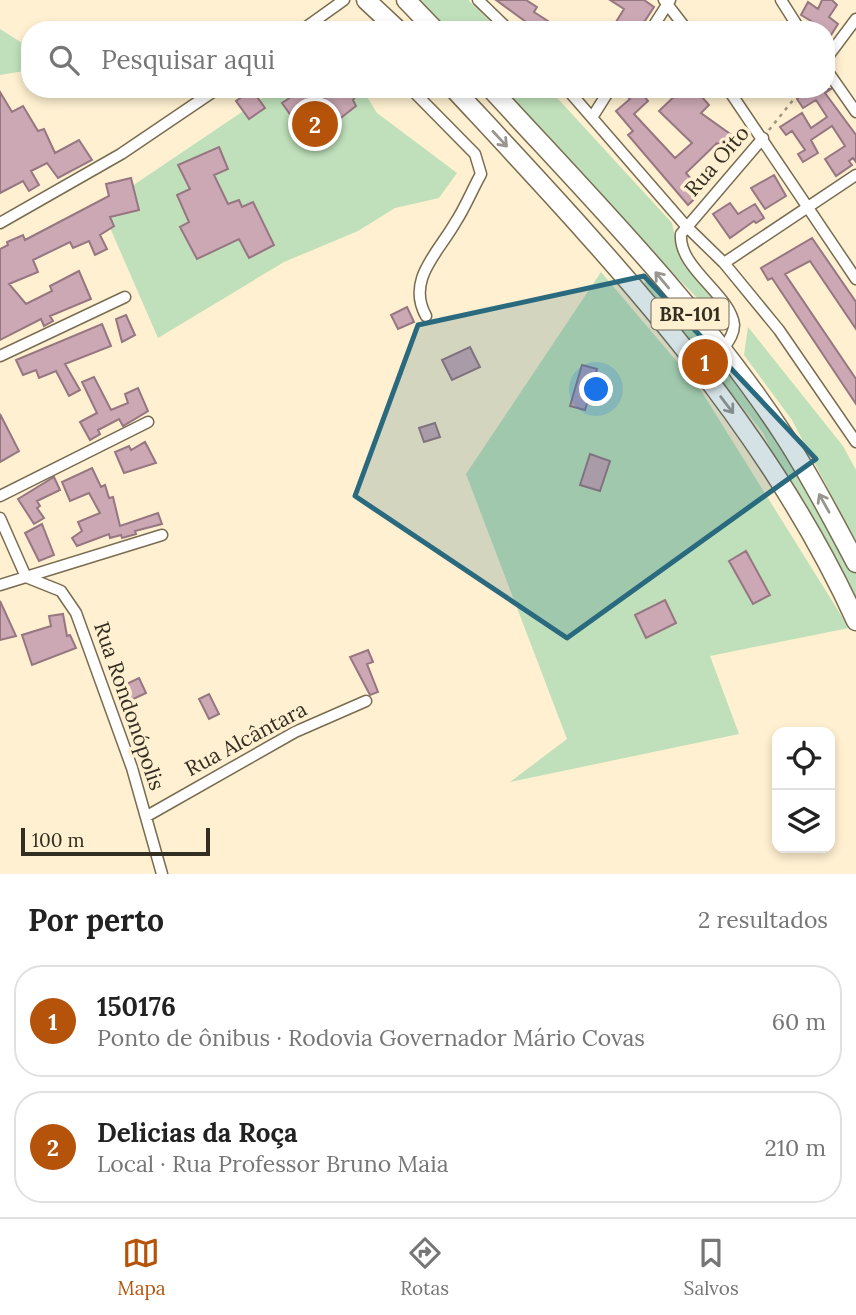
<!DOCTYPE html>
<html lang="pt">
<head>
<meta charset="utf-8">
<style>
  body { margin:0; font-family:Lora,serif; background:#f6f6f6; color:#222 }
  .controls { position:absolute; right:21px; bottom:21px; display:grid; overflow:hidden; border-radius:14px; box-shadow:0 4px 10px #0003 }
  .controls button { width:63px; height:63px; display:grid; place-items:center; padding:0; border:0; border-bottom:2px solid #e0e0e0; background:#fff; color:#222; font:35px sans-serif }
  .scale { position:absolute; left:21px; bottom:18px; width:189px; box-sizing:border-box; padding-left:7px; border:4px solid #332e22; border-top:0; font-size:19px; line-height:24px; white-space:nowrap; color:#332e22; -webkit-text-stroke:5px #fef0d0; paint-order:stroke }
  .you { position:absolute; left:597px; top:390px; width:24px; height:24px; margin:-18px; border:5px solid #fff; border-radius:50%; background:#1a73e8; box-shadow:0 0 0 10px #1a73e833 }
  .badge { display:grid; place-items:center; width:46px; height:46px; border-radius:50%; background:#b45309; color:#fff; font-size:23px; font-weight:700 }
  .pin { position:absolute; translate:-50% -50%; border:4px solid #fff; box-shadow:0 2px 7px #0006 }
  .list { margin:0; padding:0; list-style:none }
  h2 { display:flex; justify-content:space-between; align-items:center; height:91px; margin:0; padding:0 28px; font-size:30px }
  h2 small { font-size:23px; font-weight:400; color:#767676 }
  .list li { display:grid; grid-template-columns:46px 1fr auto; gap:21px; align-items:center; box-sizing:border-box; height:112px; margin:0 14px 14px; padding:0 14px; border:2px solid #e0e0e0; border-radius:28px }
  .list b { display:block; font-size:26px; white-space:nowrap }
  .list p { margin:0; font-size:23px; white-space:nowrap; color:#767676 }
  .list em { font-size:23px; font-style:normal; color:#767676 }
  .icon { flex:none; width:38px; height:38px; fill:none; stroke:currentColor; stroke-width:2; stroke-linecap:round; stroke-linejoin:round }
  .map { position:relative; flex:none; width:856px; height:874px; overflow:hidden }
  .search { position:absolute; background:#fff; box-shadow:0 4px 10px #0003; left:21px; right:21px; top:21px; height:77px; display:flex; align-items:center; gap:18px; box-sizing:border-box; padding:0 24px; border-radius:28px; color:#767676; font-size:26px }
  .sheet { height:343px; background:#fff }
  nav { display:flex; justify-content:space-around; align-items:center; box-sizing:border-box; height:98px; border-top:2px solid #e0e0e0; background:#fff; font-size:19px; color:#767676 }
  nav a { display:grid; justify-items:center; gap:4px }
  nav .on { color:#b45309 }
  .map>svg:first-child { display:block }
  .green { fill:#bfe0ba }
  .building { fill:#cba8b4; stroke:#967681; stroke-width:2 }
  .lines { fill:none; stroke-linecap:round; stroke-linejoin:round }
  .street-casing { stroke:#796c50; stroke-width:13 }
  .highway-casing { stroke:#796c50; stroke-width:21 }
  .path { stroke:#a0967f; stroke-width:2.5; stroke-dasharray:3.5 5; stroke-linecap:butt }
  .street { stroke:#fff; stroke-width:10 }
  .highway { stroke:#fff; stroke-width:18 }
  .oneway { stroke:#999690 }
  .marked { fill:#2a6a7e; fill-opacity:0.2; stroke:#2a6a7e; stroke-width:5; stroke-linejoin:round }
  .labels { text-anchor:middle; stroke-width:7; stroke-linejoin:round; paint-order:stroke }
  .shield { fill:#fef0d0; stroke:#706856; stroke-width:2 }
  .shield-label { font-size:19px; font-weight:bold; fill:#332e22 }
  .street-label { font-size:21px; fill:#332e22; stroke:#fef0d0 }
</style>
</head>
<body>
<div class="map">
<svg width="856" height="874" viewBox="0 0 856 874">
  <rect width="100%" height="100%" fill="#fef0d0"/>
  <path class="green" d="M408,0H468L499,30H435Z
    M0,29L30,48V70L0,75Z
    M276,89H362L377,113L457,173L439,198L395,208L358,231L284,262L158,338L101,207Z
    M490,89H549L672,223L678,251L726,318L727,328Z
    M601,272L700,389L849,628L710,656L739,734L510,782L567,739L466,474Z
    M667,273L777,425L856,568V627L763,433L644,283Z
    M748,327L843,446L856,470V542L792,420L744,355Z"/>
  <path class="building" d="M496,0H526L537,7L534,12L551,23L546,30H537Z
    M610,0H644L654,7L639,30H611L624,9Z
    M822,0H832L837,5L829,17L838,24L826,43V30L801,15L808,2L818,9Z
    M303,89H310L320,102L335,89H361L353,100L356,106L310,142L282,103Z
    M635,89H652L644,96L648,101L634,114L675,158L692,143L659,111L682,89H695L709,105L701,113L733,136L724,148L717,143L686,173L702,192L688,205L628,135L633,131L616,111L630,99L627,96Z
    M809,89H831L825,93L856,135V162L853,158L849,161L852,165L836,176L825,159L845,146L832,126L811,140L818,153L803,162L798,154L805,150L792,131L786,135L780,127L802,113L811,128L827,117L816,100L803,108L797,99Z
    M252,90L265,108L249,119L236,101Z
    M0,92L12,112L23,106L38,131L44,129L55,153L79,140L92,160L58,178L47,163L31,171L39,185L29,191L23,181L0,193Z
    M219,147L228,169L214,175L228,204L239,200L242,207L253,202L274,245L249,258L239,239L197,259L180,227L189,222L177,195L190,189L178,165Z
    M774,175L786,196L765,209L751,188Z
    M131,178L139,210L110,217L114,226L100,235L107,249L95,255L89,241L73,248L70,242L33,260L38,272L9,284L26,304L52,291L50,286L79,271L91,299L50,316L53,321L44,326L41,319L0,340V249L8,245L7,242L23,235L25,240L109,196L106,184Z
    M730,203L738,214L755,204L764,218L756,223L754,221L730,238L713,214Z
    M812,238L856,302V329L810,261L785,274L856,379V404L772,278L768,280L761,268Z
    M407,307L414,322L398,329L391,315Z
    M126,315L135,335L122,342L116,319Z
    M102,324L111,346L65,364L80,390L69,396L56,371L39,378L36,370L23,375L16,360Z
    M470,347L480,367L452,380L442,360Z
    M582,365L597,369L585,410L570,406Z
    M94,377L111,410L128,403L125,394L138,388L148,411L123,426L119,419L98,430L100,434L90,440L80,422L97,413L82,382Z
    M0,414L19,451L0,462Z
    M435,423L440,437L424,442L419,428Z
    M145,442L156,463L124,473L115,452L129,446L131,450Z
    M590,454L610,461L600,491L580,485Z
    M92,468L101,487L105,485L109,498L113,497L120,526L158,513L162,524L135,531L136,534L122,538L121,535L110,538L109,534L77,546L72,538L82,531L78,522L100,513L89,493L70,501L62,482Z
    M54,477L60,490L37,501L40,506L37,508L44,518L34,524L18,499Z
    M42,524L54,555L39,561L25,533Z
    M746,551L770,595L753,604L729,561Z
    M665,600L676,623L646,638L635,615Z
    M0,601L16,636L0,640Z
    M63,614L67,636L70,635L76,648L32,665L22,635L51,626L49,616Z
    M368,650L373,662L367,664L378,692L370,695L350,657Z
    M139,678L146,693L125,703L118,688Z
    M209,694L219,714L209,719L199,699Z"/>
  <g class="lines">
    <defs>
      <path id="street" d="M478,0L509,30
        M664,0L687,30
        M781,0L800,30
        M302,30L344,0
        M651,30L670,0
        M826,59L856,19
        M826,69L856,112
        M411,89L475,154L481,174C472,190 465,208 455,223C438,253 406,280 426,316
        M567,89L686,226L724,263L779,330L856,442
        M728,89L856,279
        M593,116L610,89
        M0,223L121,154L217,89
        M724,263L856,175
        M722,351C727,343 734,335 734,325C731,295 678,268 681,234L763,138
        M0,356L125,297
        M0,496L148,422
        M0,518L26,577L61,591L76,613L132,768L162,874
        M0,585L162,535
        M147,816L295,732L366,701"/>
      <path id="highway" d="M366,0L398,30
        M406,0L435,30
        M454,89C605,252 763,416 856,621
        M491,89C591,198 702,310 783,434C810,475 833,520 856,563"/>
    </defs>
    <use href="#street" class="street-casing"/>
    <use href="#highway" class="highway-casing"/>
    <path class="path" d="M769,130L802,89"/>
    <use href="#street" class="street"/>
    <use href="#highway" class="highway"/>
  </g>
  <defs><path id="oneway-shaft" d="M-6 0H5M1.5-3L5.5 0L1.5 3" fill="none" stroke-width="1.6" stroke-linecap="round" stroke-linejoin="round" transform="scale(1.75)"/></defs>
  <g class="oneway">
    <use href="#oneway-shaft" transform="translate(500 139) rotate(47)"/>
    <use href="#oneway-shaft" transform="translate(662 280) rotate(-130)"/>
    <use href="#oneway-shaft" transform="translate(727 405) rotate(53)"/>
    <use href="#oneway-shaft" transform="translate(824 503) rotate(-119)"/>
  </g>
  <path class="marked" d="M644,276L816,459L567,638L355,496L418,325Z"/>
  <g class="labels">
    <rect class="shield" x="651.5" y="298.5" width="77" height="31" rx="5"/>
    <g class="shield-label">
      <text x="690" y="321">BR-101</text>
    </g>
    <g class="street-label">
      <text transform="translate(717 161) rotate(-49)" y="7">Rua Oito</text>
      <text transform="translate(129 706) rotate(71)" y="7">Rua Rondonópolis</text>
      <text transform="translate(246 739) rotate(-28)" y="7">Rua Alcântara</text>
    </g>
  </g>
</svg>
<div class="controls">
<button><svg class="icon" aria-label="locate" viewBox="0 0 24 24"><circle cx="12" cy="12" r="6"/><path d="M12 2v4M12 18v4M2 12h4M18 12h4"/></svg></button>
<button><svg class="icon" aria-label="layers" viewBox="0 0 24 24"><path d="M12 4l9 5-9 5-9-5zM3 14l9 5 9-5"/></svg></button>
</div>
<div class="scale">100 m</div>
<div class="you"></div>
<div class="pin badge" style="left:705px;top:362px">1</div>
<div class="pin badge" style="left:315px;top:124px">2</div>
<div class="search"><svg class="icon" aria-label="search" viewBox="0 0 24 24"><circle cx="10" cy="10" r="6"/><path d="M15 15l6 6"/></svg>Pesquisar aqui</div>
</div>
<section class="sheet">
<h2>Por perto<small>2 resultados</small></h2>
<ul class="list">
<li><span class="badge">1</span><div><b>150176</b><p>Ponto de ônibus · Rodovia Governador Mário Covas</p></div><em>60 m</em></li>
<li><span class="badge">2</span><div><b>Delicias da Roça</b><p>Local · Rua Professor Bruno Maia</p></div><em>210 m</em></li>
</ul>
</section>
<nav>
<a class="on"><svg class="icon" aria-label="map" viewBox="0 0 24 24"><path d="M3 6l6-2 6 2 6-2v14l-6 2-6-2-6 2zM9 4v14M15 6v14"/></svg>Mapa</a>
<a><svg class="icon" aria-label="directions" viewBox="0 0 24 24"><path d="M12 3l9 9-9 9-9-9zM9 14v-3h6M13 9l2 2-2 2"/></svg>Rotas</a>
<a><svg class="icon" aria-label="saved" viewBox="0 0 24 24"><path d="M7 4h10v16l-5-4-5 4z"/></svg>Salvos</a>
</nav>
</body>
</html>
